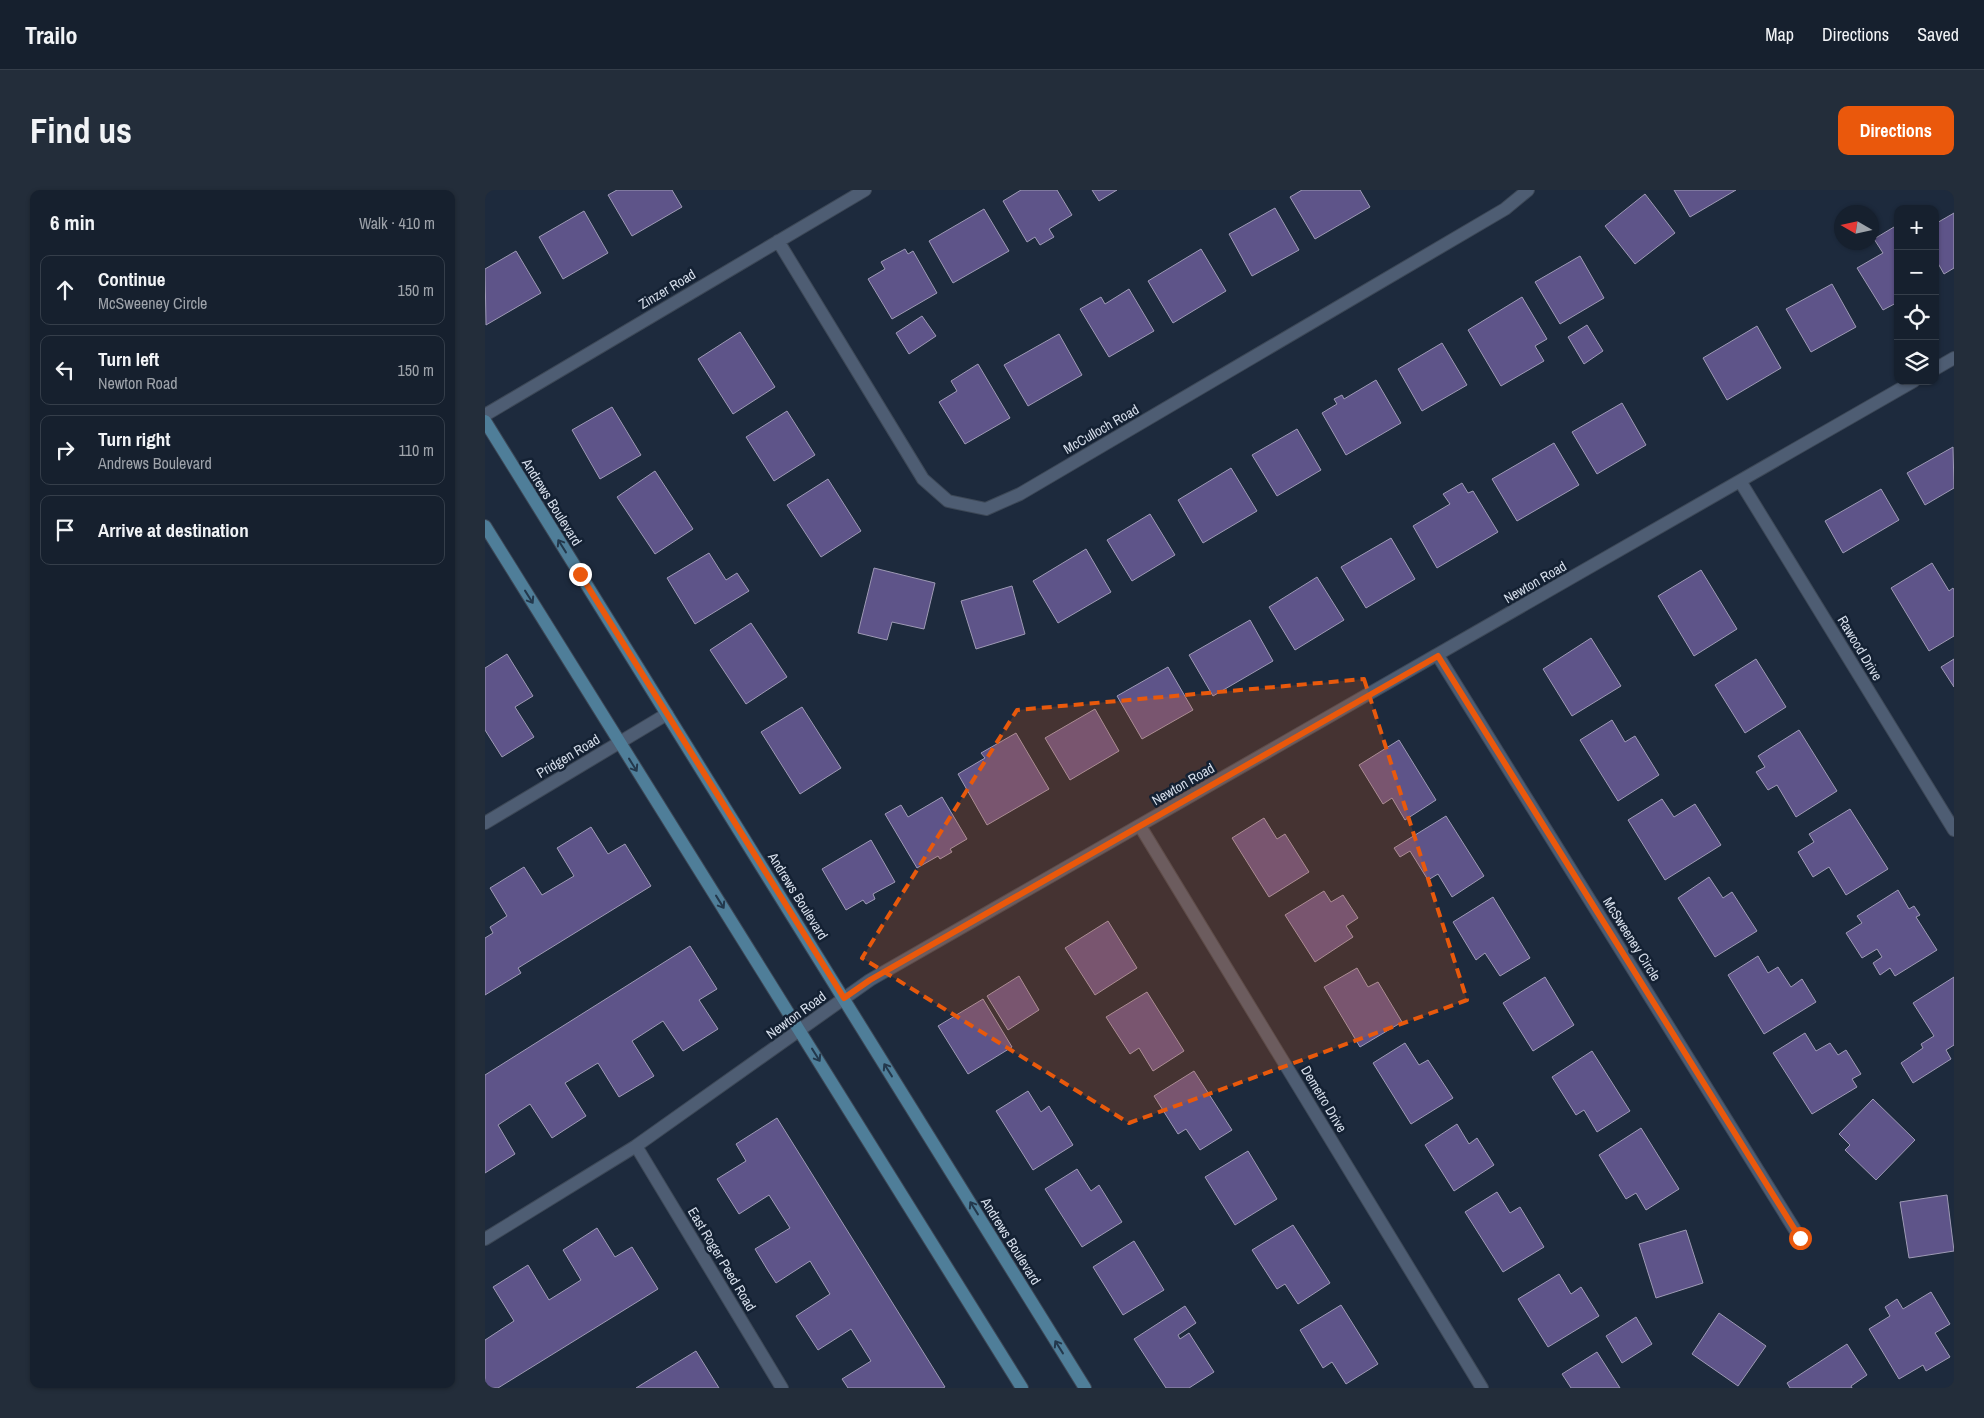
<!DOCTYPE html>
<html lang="en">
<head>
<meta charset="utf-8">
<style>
  body { margin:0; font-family:"Archivo Narrow",sans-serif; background:#232d3a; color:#f1f3f6 }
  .controls { position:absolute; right:15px; top:15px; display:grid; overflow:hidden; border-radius:10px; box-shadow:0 1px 4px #0004 }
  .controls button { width:45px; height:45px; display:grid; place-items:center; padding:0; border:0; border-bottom:1px solid #353e4a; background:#16202e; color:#f1f3f6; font:25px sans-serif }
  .compass { position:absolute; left:1349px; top:15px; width:45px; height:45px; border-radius:50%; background:#16202e; box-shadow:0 1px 4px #0004; rotate:279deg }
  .stop { position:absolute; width:15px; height:15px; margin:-11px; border:4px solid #ea580c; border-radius:50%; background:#fff }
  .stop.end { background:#ea580c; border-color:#fff; box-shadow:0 1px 5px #0008 }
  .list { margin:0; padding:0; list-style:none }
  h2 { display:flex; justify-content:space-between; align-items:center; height:65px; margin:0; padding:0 20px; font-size:21px }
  h2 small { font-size:16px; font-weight:400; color:#9ea3aa }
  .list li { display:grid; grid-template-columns:32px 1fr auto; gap:15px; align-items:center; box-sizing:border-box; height:70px; margin:0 10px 10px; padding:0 10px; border:1px solid #353e4a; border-radius:10px }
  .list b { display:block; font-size:19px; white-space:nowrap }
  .list p { margin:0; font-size:16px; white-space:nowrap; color:#9ea3aa }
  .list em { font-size:16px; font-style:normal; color:#9ea3aa }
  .icon { flex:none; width:28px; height:28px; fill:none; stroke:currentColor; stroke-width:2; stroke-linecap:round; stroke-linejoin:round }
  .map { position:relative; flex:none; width:1469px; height:1198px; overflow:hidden; border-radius:10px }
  header { display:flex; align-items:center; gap:30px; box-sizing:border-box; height:70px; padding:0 25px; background:#16202e; border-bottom:1px solid #353e4a }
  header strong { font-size:24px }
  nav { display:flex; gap:28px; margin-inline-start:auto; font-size:18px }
  .intro { display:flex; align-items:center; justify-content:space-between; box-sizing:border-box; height:120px; padding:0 30px }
  h1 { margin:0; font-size:35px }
  .button { padding:12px 22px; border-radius:10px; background:#ea580c; color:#fff; font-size:18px; font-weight:700 }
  main { display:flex; gap:30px; padding:0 30px }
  aside { flex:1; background:#16202e; border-radius:10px; box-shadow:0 1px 4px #0004 }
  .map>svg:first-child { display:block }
  .building { fill:#5e5489; stroke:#9e9ab5 }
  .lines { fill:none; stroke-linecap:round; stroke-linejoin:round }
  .street-casing { stroke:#3d4857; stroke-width:14 }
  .secondary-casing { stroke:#3d4857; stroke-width:14 }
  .street { stroke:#4e5d73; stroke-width:12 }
  .secondary { stroke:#4f7e99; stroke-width:12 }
  .oneway { stroke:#23384c }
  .route { stroke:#ea580c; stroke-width:6 }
  .marked { fill:#e8590c; fill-opacity:0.2; stroke:#e8590c; stroke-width:4; stroke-dasharray:10 6; stroke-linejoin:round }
  .labels { text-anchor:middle; stroke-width:5; stroke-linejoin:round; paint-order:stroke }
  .street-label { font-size:14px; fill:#d5ddea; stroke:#142133 }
</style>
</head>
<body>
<header>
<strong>Trailo</strong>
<nav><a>Map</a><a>Directions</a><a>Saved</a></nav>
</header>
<div class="intro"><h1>Find us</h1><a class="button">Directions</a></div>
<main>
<aside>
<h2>6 min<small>Walk · 410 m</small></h2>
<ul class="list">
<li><svg class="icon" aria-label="ahead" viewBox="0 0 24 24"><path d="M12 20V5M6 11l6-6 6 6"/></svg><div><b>Continue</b><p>McSweeney Circle</p></div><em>150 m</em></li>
<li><svg class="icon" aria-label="left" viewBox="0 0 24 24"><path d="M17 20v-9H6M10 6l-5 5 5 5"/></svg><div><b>Turn left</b><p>Newton Road</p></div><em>150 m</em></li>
<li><svg class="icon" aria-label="right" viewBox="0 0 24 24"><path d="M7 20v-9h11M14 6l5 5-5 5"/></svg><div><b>Turn right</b><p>Andrews Boulevard</p></div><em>110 m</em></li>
<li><svg class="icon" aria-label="arrive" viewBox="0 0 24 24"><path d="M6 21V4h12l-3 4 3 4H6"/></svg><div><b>Arrive at destination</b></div></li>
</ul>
</aside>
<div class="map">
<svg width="1469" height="1198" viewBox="0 0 1469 1198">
  <rect width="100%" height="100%" fill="#1d2a3d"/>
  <path class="building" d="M132,0H187L197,17L147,46L123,5Z
    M536,0H572L587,25L564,39L569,47L555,55L550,47L542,52L518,11Z
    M607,0H632L614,11Z
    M817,0H875L885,17L830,49L805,7Z
    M1189,0H1251L1205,27Z
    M1160,4L1190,43L1150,74L1120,36Z
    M790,18L814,60L767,86L744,44Z
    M499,19L524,61L468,93L444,51Z
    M99,21L123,63L78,89L54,47Z
    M1469,23V78L1459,84L1450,68V34Z
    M1409,37L1413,44V112L1398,120L1372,78L1398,63L1389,49Z
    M420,59L423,64L428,61L452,103L407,129L383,89L400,79L396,72Z
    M716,59L741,101L688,133L663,91Z
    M31,61L56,103L1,135L0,79Z
    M1095,66L1119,108L1075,134L1050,92Z
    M1347,94L1371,137L1326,162L1301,119Z
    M644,99L669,141L624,167L595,119L616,107L620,114Z
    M1037,107L1062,149L1050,156L1059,171L1016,196L983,140Z
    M437,126L451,146L424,164L411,143Z
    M1102,135L1118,161L1099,174L1083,147Z
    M1272,136L1296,178L1242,210L1218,168Z
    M255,142L290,197L248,224L213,169Z
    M574,144L597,185L543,216L519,175Z
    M957,153L982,195L937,221L913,179Z
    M493,174L525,228L480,254L454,212L472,201L466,191Z
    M891,190L916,233L861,265L837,223L852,214L849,209L857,205L859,209Z
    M1137,213L1161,255L1112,284L1087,242Z
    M127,217L156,265L115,289L87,240Z
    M302,221L330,265L289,291L261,247Z
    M812,239L836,280L792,306L767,265Z
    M1069,253L1094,295L1032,331L1007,289Z
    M1468,257L1469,298L1440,315L1422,283Z
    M746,278L772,321L718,353L693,310Z
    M170,281L208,339L170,364L132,307Z
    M343,289L376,341L336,367L302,315Z
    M977,293L983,303L988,301L1013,342L952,378L928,336L965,314L958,304Z
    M1396,299L1414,330L1358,363L1340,331Z
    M665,324L690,365L647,391L622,350Z
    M906,348L930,389L881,418L856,377Z
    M601,359L626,402L573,433L548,391Z
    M224,363L241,390L252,383L264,401L210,434L182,388Z
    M1447,373L1464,401L1468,398L1469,400V446L1444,461L1406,398Z
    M389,378L450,393L439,439L407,432L402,450L373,443Z
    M1216,380L1252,439L1209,466L1173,406Z
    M832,387L859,430L810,460L784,417Z
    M527,396L540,444L491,459L476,411Z
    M765,430L788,471L728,506L704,465Z
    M266,433L302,487L261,514L225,460Z
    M1106,448L1136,496L1087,526L1058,479Z
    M22,464L48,506L30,517L49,547L17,567L0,540V478Z
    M1271,469L1301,517L1260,543L1230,495Z
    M1469,469V497L1456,477Z
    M683,477L708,520L657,549L632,506Z
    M317,517L356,578L315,604L276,542Z
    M610,519L634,561L585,590L560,548Z
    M1127,530L1140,552L1150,546L1174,585L1133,611L1095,550Z
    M1314,540L1352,601L1311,627L1292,595L1283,600L1271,582L1280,577L1273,566Z
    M531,543L564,599L502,635L473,584L500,568L496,563Z
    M914,550L951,610L920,630L907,608L898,614L874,575Z
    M457,607L482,649L465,659L467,662L455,669L453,666L432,678L400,624L416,615L423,627Z
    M1177,609L1189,627L1210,614L1236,655L1180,690L1143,630Z
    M1365,619L1403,679L1361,705L1344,677L1328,687L1313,662L1329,652L1324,644Z
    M961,626L999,686L967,707L953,684L943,690L925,661L915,667L909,658Z
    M779,628L792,649L800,644L824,682L784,707L747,648Z
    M106,637L123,664L140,654L166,696L33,778L36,783L0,805V748L8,743L5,737L22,726L5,698L39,677L57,705L89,686L72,658Z
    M386,650L410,692L388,704L390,709L381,714L378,710L361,720L337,679Z
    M1224,687L1238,708L1247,702L1272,741L1230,767L1193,708Z
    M1413,700L1424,719L1429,716L1435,725L1431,727L1452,760L1410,786L1405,778L1395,785L1388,773L1397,767L1392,759L1377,768L1361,743L1377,733L1372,726Z
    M839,701L846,712L858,705L873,728L861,736L868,747L830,772L800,725Z
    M1008,707L1045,768L1015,786L1000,763L991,770L968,732Z
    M623,731L652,778L610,805L580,758Z
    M205,756L232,799L214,810L233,839L198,861L178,831L147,851L169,886L134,907L113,873L80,893L101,926L67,948L45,914L13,935L30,964L0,983V885Z
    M1273,766L1283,783L1293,777L1306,797L1317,789L1331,812L1279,844L1243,785Z
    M872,778L883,797L893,792L917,832L875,857L839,797Z
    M534,786L554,820L523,840L502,806Z
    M1060,787L1089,835L1048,861L1018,813Z
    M1469,787V855L1461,860L1466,869L1428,893L1416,873L1438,858L1436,854L1449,846L1428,813Z
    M662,802L699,861L668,881L654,858L645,864L621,827Z
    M498,809L527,857L483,884L453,836Z
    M1320,843L1331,861L1345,853L1353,865L1361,860L1376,884L1367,889L1372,897L1327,924L1288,863Z
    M920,853L934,875L943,870L968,908L926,934L888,873Z
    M1107,861L1145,921L1112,942L1099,920L1091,925L1067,887Z
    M709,881L747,940L715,960L701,939L693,944L669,906Z
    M543,901L556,922L564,916L588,955L548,980L511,921Z
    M1388,909L1430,950L1391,990L1360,960L1365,955L1354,944Z
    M292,928L460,1197L458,1198H363L357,1189L386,1171L366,1139L333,1160L311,1126L345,1104L325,1071L291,1093L282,1079L270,1059L305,1038L284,1005L254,1024L232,989L261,971L251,954Z
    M972,934L984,954L992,948L1009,975L969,1001L940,955Z
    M1156,938L1194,999L1161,1020L1151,1003L1141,1009L1114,965Z
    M763,961L792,1009L750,1035L720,987Z
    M592,979L606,1001L614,995L637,1032L597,1057L560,999Z
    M1012,1002L1025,1023L1035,1017L1059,1057L1018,1082L980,1022Z
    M1462,1005L1469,1061L1424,1068L1415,1012Z
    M808,1035L845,1093L813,1114L800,1094L792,1099L767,1060Z
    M112,1038L130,1067L147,1057L173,1099L13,1198H0V1150L29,1131L8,1097L43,1075L64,1110L96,1090L78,1060Z
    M1201,1040L1218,1093L1171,1108L1154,1054Z
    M649,1051L679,1100L638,1125L608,1077Z
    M1074,1084L1086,1104L1096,1097L1114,1126L1063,1157L1033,1109Z
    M1446,1102L1465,1134L1450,1143L1465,1167L1441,1181L1438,1175L1414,1189L1384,1139L1405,1126L1400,1117L1412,1109L1418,1119Z
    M856,1115L893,1174L861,1194L847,1172L838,1178L815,1140Z
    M700,1116L711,1133L693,1145L695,1149L704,1143L729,1182L704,1198H681L649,1149Z
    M1234,1123L1281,1156L1253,1196L1207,1164Z
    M1151,1127L1167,1154L1137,1173L1121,1146Z
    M1362,1154L1382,1185L1366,1196L1367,1198H1305L1302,1193Z
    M211,1161L234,1198H151Z
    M1112,1162L1135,1198H1086L1077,1184Z"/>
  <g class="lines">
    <defs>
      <path id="street" d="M293,51L438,289L463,311L501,319L535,304L1020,19L1043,0
        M1450,179L1469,168
        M0,225L380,0
        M1255,291L1469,640
        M953,466L1315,1048
        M0,633L182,524
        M655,636L997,1198
        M151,956L297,1198
        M0,1049L151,956L385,790L1429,191"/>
      <path id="secondary" d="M0,231L600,1198
        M0,336L537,1198"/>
    </defs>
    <use href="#street" class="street-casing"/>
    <use href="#secondary" class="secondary-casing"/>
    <use href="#street" class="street"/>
    <use href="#secondary" class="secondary"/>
  </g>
  <defs><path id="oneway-shaft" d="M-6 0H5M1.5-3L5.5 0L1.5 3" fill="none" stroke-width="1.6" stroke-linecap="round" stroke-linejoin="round" transform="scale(1.25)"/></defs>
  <g class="oneway">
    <use href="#oneway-shaft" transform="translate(77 356) rotate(-122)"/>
    <use href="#oneway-shaft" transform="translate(44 407) rotate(58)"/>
    <use href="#oneway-shaft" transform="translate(148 575) rotate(58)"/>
    <use href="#oneway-shaft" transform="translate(235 712) rotate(58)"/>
    <use href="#oneway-shaft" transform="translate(331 865) rotate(58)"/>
    <use href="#oneway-shaft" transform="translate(403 880) rotate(-122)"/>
    <use href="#oneway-shaft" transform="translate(489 1018) rotate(-122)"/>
    <use href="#oneway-shaft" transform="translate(574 1157) rotate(-122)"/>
  </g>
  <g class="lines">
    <path class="route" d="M95,384L359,808L385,790L953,466L1315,1048"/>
  </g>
  <path class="marked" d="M879,489L982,810L644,933L377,768L532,520Z"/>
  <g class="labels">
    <g class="street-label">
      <text transform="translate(182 99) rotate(-31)" y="5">Zinzer Road</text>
      <text transform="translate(616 239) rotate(-30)" y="5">McCulloch Road</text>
      <text transform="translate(67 312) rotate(58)" y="5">Andrews Boulevard</text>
      <text transform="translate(1050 392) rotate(-30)" y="5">Newton Road</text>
      <text transform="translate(1375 458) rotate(59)" y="5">Rawood Drive</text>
      <text transform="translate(83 566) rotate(-31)" y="5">Pridgen Road</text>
      <text transform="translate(698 594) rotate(-30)" y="5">Newton Road</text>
      <text transform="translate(313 706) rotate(58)" y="5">Andrews Boulevard</text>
      <text transform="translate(1147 749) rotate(58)" y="5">McSweeney Circle</text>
      <text transform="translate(311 825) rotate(-36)" y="5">Newton Road</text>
      <text transform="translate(839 909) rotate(59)" y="5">Demetro Drive</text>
      <text transform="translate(526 1051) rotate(58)" y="5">Andrews Boulevard</text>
      <text transform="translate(237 1069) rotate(59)" y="5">East Roger Peed Road</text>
    </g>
  </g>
</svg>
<div class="controls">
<button>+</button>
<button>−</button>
<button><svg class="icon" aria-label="locate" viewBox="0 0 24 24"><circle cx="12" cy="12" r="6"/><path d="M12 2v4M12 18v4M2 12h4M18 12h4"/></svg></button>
<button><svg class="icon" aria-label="layers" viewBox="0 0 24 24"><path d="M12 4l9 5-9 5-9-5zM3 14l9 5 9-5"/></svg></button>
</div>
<svg class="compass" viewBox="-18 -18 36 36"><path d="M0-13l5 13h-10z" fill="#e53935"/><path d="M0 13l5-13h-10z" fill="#9ea3aa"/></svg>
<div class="stop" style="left:1315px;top:1048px"></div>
<div class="stop end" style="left:95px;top:384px"></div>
</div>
</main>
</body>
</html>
